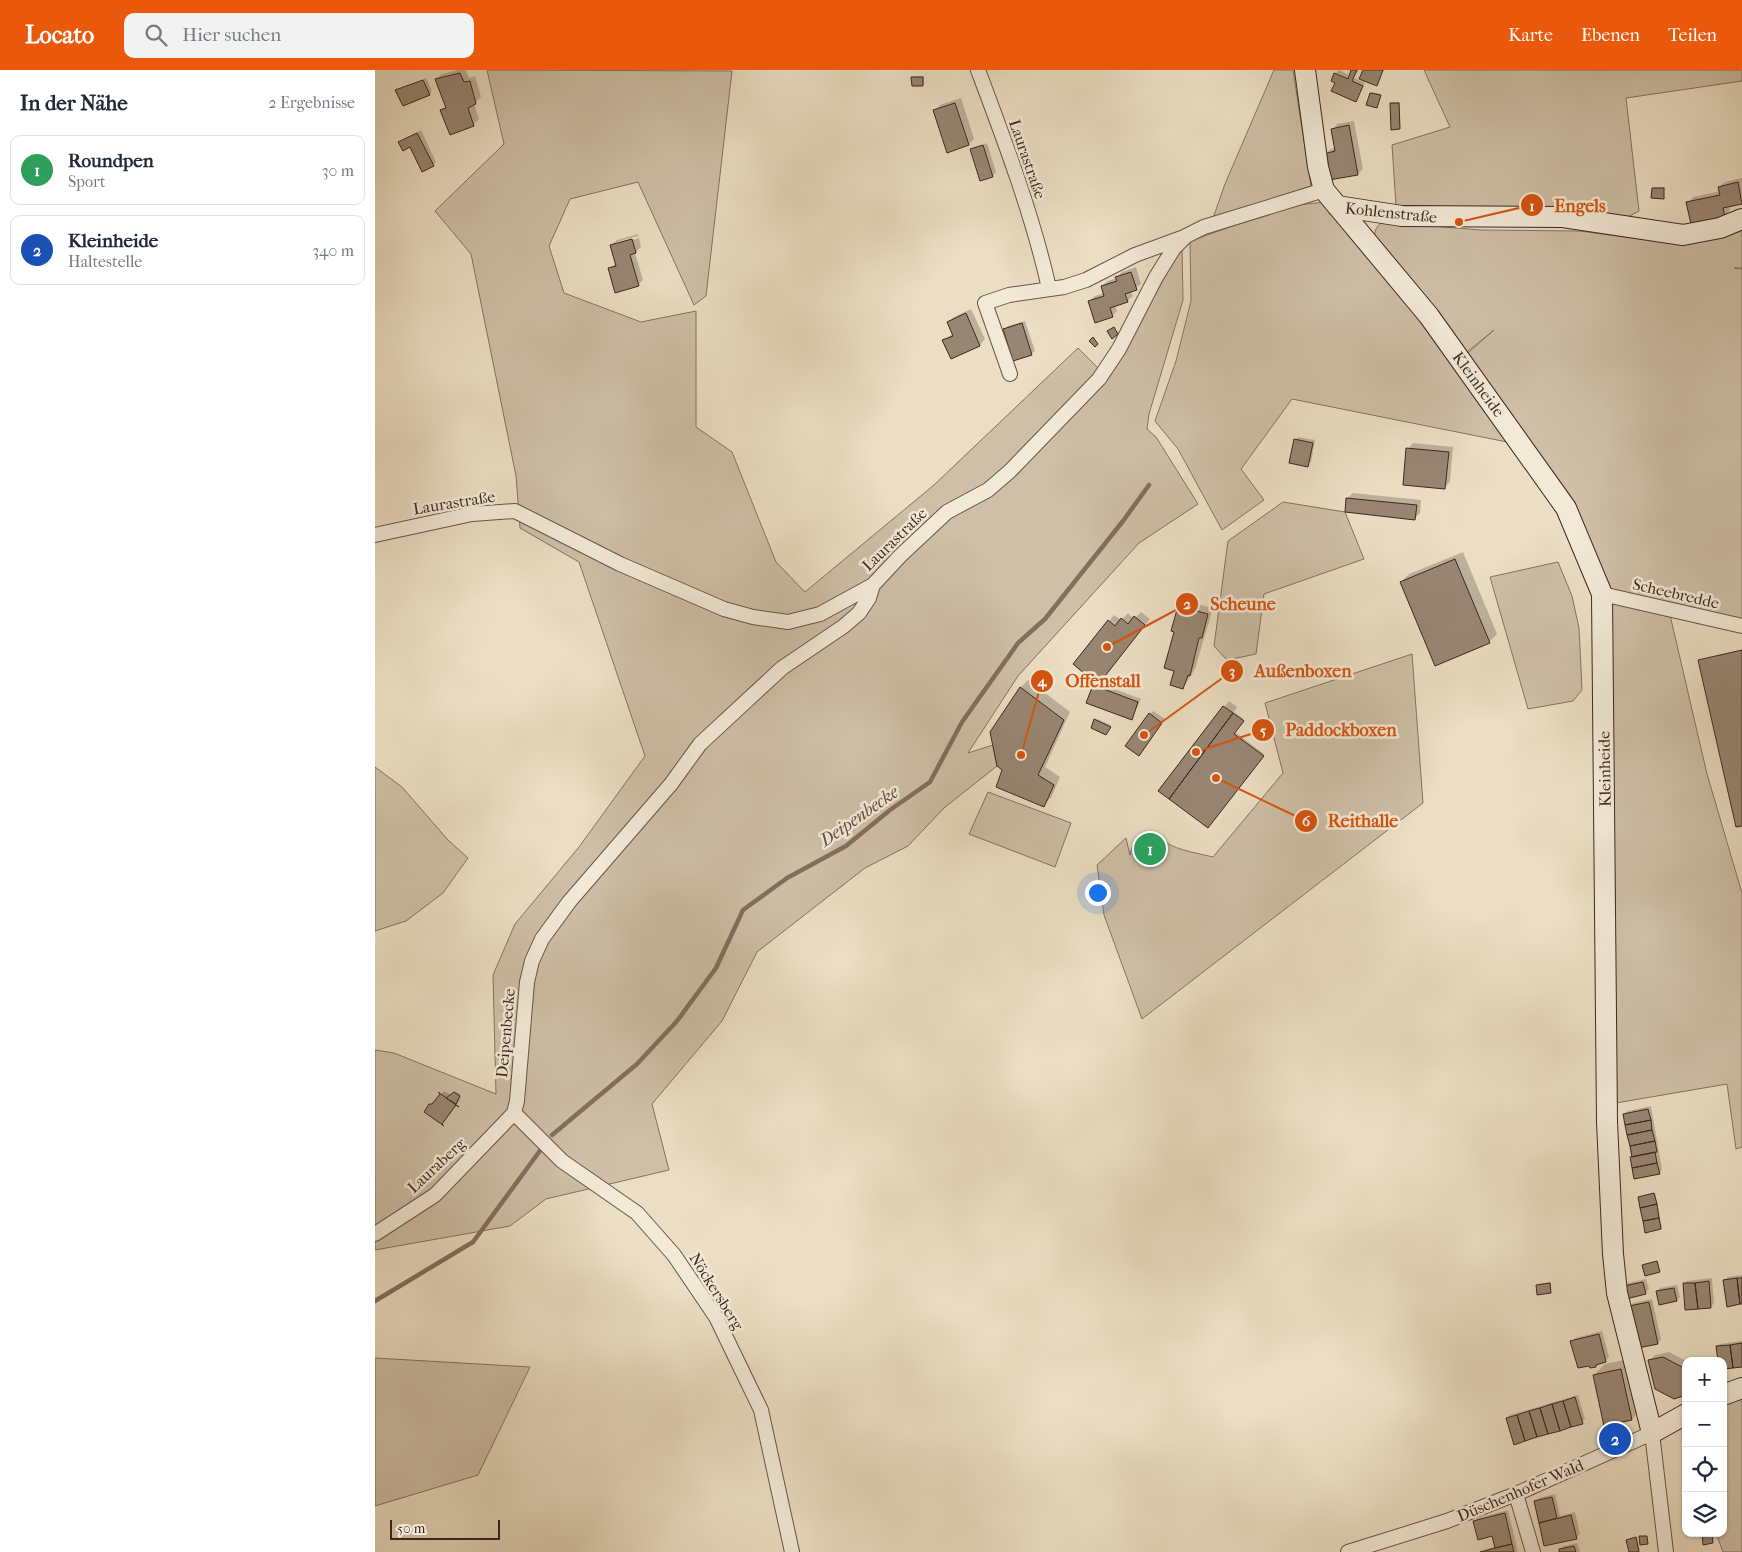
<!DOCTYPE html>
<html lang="de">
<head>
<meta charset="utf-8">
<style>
  body { margin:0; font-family:"IM FELL French Canon",serif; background:#f2f2f3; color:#1f2937 }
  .controls { position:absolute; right:15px; bottom:15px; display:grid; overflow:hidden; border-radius:10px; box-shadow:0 1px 4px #0004 }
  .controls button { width:45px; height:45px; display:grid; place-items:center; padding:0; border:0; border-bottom:1px solid #e0e1e3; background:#fff; color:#1f2937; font:25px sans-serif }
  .scale { position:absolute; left:15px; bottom:12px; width:110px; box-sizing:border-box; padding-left:5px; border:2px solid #3f261d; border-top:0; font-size:14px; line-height:18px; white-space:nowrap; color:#3f261d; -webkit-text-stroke:4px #f2ead7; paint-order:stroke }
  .you { position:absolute; left:722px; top:822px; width:18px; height:18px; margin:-12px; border:4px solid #fff; border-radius:50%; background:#1a73e8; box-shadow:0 0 0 8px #1a73e833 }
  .badge { display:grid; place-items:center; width:32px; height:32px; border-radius:50%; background:#ea580c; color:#fff; font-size:16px; font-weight:700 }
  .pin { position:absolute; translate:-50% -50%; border:2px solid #fff; box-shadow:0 1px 5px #0006 }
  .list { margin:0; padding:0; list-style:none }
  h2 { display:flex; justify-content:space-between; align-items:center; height:65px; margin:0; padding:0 20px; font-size:21px }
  h2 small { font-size:16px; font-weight:400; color:#747a83 }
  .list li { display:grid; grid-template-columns:32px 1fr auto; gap:15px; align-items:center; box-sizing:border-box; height:70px; margin:0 10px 10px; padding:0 10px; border:1px solid #e0e1e3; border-radius:10px }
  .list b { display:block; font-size:19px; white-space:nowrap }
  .list p { margin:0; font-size:16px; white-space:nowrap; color:#747a83 }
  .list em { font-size:16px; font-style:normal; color:#747a83 }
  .icon { flex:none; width:28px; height:28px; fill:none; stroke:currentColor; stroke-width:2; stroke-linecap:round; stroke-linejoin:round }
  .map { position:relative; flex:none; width:1367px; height:1482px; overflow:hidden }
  header { display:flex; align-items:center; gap:30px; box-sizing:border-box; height:70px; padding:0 25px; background:#ea580c; color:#fff }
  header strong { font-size:24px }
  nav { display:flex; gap:28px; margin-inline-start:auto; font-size:18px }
  .search { width:350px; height:45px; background:#f2f2f3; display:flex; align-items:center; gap:12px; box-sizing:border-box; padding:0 18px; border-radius:10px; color:#747a83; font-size:19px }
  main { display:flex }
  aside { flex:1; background:#fff }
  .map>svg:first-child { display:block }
  .green { fill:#cebfa6; stroke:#867262 }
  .shadow { fill:#0003; fill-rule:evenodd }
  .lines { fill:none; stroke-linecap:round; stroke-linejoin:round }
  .stream { stroke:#836f5e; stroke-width:4.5 }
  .building { fill:#988673; stroke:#3f261d }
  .street-casing { stroke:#6a5446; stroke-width:16 }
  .secondary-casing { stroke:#3f261d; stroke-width:22 }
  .street { stroke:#f2ead7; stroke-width:14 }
  .secondary { stroke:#f2ead7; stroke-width:20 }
  .labels { text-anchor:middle; stroke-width:5; stroke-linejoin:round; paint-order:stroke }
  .street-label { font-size:16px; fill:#3f261d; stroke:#f2ead7 }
  .water-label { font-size:18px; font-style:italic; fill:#614a3e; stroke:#f2ead7 }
  .leader { fill:none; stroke:#d7540e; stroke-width:2 }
  .callout-dot { fill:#d7540e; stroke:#f2ead7; stroke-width:2 }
  .mark-label { font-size:15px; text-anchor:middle; font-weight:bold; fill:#fff }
  .callout-label { font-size:18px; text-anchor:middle; font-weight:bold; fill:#d7540e; stroke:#f2ead7; stroke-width:5; stroke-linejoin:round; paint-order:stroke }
</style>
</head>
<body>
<header>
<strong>Locato</strong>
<div class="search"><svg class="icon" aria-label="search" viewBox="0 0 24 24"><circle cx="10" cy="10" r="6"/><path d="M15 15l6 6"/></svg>Hier suchen</div>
<nav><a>Karte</a><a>Ebenen</a><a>Teilen</a></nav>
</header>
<main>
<aside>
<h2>In der Nähe<small>2 Ergebnisse</small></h2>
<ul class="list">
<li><span class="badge" style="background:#2e9e5b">1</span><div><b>Roundpen</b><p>Sport</p></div><em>30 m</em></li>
<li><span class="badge" style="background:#1a4fb4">2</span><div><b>Kleinheide</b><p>Haltestelle</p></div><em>340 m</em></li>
</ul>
</aside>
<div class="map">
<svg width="1367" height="1482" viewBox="0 0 1367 1482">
  <rect width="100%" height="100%" fill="#ebdec2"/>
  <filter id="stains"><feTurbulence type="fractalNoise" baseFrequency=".004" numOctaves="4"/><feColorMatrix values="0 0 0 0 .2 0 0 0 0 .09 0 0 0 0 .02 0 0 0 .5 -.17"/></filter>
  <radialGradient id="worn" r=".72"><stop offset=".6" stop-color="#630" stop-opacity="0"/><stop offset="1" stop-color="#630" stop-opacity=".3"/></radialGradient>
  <path class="green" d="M112,0L357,1L331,226L319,235L263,112L195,129L174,176L189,223L266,252L321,241V357L357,382L401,492L430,522L559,415L703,278L732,307L807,177L808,230L774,344L772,359L781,367L823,434L764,473L643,606L593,683L618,675L622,696L569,738L533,776L490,798L382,882L347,951L277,1034L294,1100L171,1129L135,1156L0,1180V980L19,983L121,1024L118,905L140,854L204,777L270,686L204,492L145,458L141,406L96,184L60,141L129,74Z
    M899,0H918L936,116L838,148L850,114Z
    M1049,0H1367V11L1251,28L1264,141L1249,149L1021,136L1017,75L1075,57Z
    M950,132L1049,253L1132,372L917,329L866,399L889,430L847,460L803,379L780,351L801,291L816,231L815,171L914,136Z
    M1007,152L1106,160L1205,161L1296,173L1347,167L1367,158V198H1359L1367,199V553L1230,520L1093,283L1119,260L1092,282L1000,170C999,162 1000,158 1007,152Z
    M908,432L970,442L989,489L889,524L881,584L852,590L839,576L853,471Z
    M1183,492L1197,526L1204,558L1207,620L1198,631L1153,639L1115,507Z
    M1234,532L1295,545L1332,704L1367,823V1077L1361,1079L1352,1014L1241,1033L1240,820Z
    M1037,584L1048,733L767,949L729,845L722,795L751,768L755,785C758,771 767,755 784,765C788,767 789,771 792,773C802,780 826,784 838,787L908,703L890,633Z
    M0,697L27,717L73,770L93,788L68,823L31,851L0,861Z
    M613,722L696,753L680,797L594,764Z
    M0,1288L155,1297L103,1405L0,1436Z
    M1367,1327V1482H1348L1341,1463H1348V1336Z"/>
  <path class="shadow" d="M83,0H91L94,8L100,6L106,27L99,34L104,49L98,55L66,40L71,36L61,9L67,4Z
    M964,0L975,6L978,0H983L979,8L990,13L981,31L961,13L960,4Z
    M989,0H1009L1001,14Z
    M539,6H549V14L548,15L538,7Z
    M51,8L57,21L54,24L21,21Z
    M997,22L1006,24L1002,37L993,34Z
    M586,28L599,69L594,74L573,81L560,41L565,35Z
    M1018,32H1025V58L1016,34Z
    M979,51L988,99L983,104L950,84L956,79L961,78L957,60L962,54Z
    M46,60L61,92L58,95L35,76L25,72Z
    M612,73L621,102L618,106L597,80Z
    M1367,108V132L1354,135L1355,140L1350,146L1313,133L1318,127L1345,121L1344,117L1350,112Z
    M1280,117H1290L1288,128L1278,118Z
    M263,164L266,177L260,183L268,210L263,215L235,199L241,193L236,176L242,170ZM263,166L264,168L241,175V172Z
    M761,197L766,214L756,221L758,226L752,231L740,235L742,241L737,246L714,231L720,226L729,223L727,216L733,211L742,208L747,202Z
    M596,239L610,269L605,275L576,287L569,271L578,263L573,252L579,247Z
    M650,251L660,281L656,284L630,259L633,256Z
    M923,367L940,370L936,392L932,395L920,370Z
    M1038,373L1078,377L1075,412L1069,418L1033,379Z
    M978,423L1046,430L1045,443L1040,448L972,428Z
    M1088,482L1122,564L1114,572L1026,512L1034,504Z
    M809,531L838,538L820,599L808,618L800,600V561L804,537Z
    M766,542L775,549L723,613L766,629L757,649L719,616L722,612L699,594L739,545L746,550L753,543L759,549Z
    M653,610L695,642L670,697L685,707L676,728L668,735L629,700L617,662L646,617Z
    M854,631L862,637L859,642L869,649L860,662L889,684L833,757L785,721Z
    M778,641L790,649L767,681L775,644Z
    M722,649L736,655L732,662L720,650Z
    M69,1021L76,1025L81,1022L85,1024L84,1031L70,1050L50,1041Z
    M1276,1036L1287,1099L1284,1103L1260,1108L1249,1044L1253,1041Z
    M1280,1123L1287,1157L1286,1158L1264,1127Z
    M1283,1191L1284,1201L1269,1195L1270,1194Z
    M1367,1205V1233L1349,1210L1353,1207Z
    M1337,1208L1339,1233L1336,1237L1309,1214L1312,1211Z
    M1271,1209L1274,1219L1270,1223L1250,1217L1253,1213Z
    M1176,1212V1221L1162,1215L1163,1214Z
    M1302,1215L1305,1227L1302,1230L1282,1222L1285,1218Z
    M1277,1229L1286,1269L1283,1273L1264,1277L1255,1237L1258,1233Z
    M1227,1261L1234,1287L1230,1291L1197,1272L1200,1268Z
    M1367,1271V1296L1348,1291L1342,1277L1345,1274Z
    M1294,1282L1311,1291V1324L1274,1291L1280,1285Z
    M1258,1288L1268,1337L1257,1349L1230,1354L1219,1305L1230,1294Z
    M1203,1325L1210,1349L1207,1353L1132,1348L1135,1345Z
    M1180,1424L1185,1446L1200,1442L1205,1464L1201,1467L1170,1475L1160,1431L1164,1428Z
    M1133,1440L1143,1482H1105L1121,1476L1118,1464L1100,1451L1103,1448Z
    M1262,1467L1265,1480L1255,1482L1254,1469Z
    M1202,1473L1205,1482H1186L1188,1476Z"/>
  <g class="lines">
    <path class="stream" d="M177,1065L262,994L302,951L341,898L368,840L412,808L471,776L515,740L555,712L587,652L643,573L670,549L748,451L774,415
      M0,1231L98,1172L167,1078"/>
  </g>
  <path class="building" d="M976,0H982L977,11L988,16L981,32L956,21L960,13L956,11L959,3L973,9Z
    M988,0H1008L1002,16L984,9Z
    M85,3L89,12L95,11L101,34L93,38L99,56L75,65L65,40L71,38L60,9Z
    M536,7H548V16H537Z
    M48,10L55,25L28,36L20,20Z
    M995,23L1006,25L1002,38L991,35Z
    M580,33L594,75L572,83L558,40Z
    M1015,33H1024L1025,59L1016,60Z
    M974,55L983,105L954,110L949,84L960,81L956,59Z
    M42,63L59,96L47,102L35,77L28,81L23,72Z
    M608,75L618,107L605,111L595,79Z
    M1363,112L1367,134L1348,138L1350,147L1316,154L1311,132L1345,125L1343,117Z
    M1277,118H1289V129L1276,128Z
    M257,169L261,183L255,185L264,216L240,223L233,198L241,196L235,175Z
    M756,202L762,220L750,224L753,232L735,238L738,247L720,253L713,231L729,226L726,216L742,211L740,207Z
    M591,243L605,276L576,289L567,270L578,266L572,252Z
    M647,253L657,285L638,291L628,259Z
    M739,257L743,264L737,269L732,261Z
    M718,267L723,274L720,277L714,271Z
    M919,369L938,373L933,397L914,393Z
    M1031,378L1074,382L1070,419L1028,415Z
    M971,428L1042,435L1040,450L970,442Z
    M1080,489L1115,573L1060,596L1025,512Z
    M803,536L833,544L827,568H824L815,606L813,605L808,619L795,615L799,601L789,598L799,562L796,561Z
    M759,546L770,555L723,615L698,594L733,550L740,556L746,548L753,554Z
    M1367,580V756L1361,757L1323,590Z
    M718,615L763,632L757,650L711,633Z
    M645,617L689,650L663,705L679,715L669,737L621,717L627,700L622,696L615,662Z
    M848,636L858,643L794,729L783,721Z
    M774,643L787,653L764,686L750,676Z
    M858,643L869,651L859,664L889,686L833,758L794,729Z
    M719,649L736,657L731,665L716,658Z
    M63,1022L84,1037L81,1035L67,1054L69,1056L49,1042L54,1034H57L65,1024Z
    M79,1022L85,1026L81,1034L71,1028Z
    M1273,1039L1276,1050L1250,1055L1248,1044Z
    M1276,1050L1277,1060L1252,1065L1250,1055Z
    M1277,1060L1280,1071L1255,1076L1252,1065Z
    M1280,1071L1282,1082L1257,1087L1255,1076Z
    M1280,1082L1282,1093L1257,1098L1255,1087Z
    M1282,1093L1285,1104L1259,1109L1257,1098Z
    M1279,1123L1282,1134L1265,1138L1263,1127Z
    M1282,1134L1284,1148L1268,1151L1265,1138Z
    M1284,1148L1286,1159L1270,1163L1268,1151Z
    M1282,1191L1285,1202L1270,1206L1267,1195Z
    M1362,1208H1367V1234H1365Z
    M1362,1208L1365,1234L1352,1237L1348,1210Z
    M1334,1211L1336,1238L1323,1239L1320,1213Z
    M1268,1212L1271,1224L1251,1229L1249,1216Z
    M1175,1213L1176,1223L1162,1225L1161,1215Z
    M1308,1213H1320L1323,1239L1310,1240Z
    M1299,1218L1302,1231L1284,1235L1281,1221Z
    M1274,1232L1283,1274L1263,1278L1254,1236Z
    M1224,1264L1231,1292L1221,1295V1297L1215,1298L1214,1296L1203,1298L1195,1271Z
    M1367,1273V1297L1358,1298L1355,1275Z
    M1355,1275L1358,1298L1348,1299V1291H1343L1341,1276Z
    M1288,1287L1311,1299V1325L1299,1329L1280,1319L1273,1290Z
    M1246,1299L1257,1350L1229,1356L1218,1305Z
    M1200,1327L1208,1354L1196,1357L1188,1331Z
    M1188,1331L1196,1357L1185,1361L1177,1334Z
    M1177,1334L1185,1361L1173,1364L1165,1338Z
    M1165,1338L1173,1364L1162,1367L1154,1341Z
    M1154,1341L1162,1367L1150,1371L1142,1345Z
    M1142,1345L1150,1371L1139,1375L1131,1348Z
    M1177,1427L1182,1448L1164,1453L1159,1431Z
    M1130,1443L1137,1474L1120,1478L1117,1466L1103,1470L1098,1451Z
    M1196,1445L1202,1469L1169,1476L1164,1453Z
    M1327,1463H1337L1338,1473L1328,1475Z
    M1264,1466H1272L1273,1474L1265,1475Z
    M1261,1467L1264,1482H1254L1251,1470Z
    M1137,1474L1139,1482H1105L1120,1478Z
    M1199,1476L1201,1482H1184V1479Z"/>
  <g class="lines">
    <defs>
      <path id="street" d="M603,0C630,72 657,143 674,218
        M635,304L610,233L634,225L689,217L711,210L760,185L809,167
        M0,465L97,444L140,441L245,494L349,539L378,547L413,552L445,544L498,515L525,486L572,442L613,420L635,401L724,309L744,279L781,207L799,178L811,166L829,157L949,120
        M1227,524L1367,556
        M139,1043L187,1091L262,1143L299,1185L341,1247L386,1340L417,1482
        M0,1164L60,1125L139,1043L142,1031L152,912L157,891L167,869L194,832L296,714L325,674L407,598L469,556L484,543L494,528L498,515
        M1141,1424L1158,1482
        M973,1482L1072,1451L1141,1424L1277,1363L1291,1482"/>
      <path id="secondary" d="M930,0L943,97L949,120L1054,246L1191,438L1227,524L1232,1052L1238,1184L1242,1223L1277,1363L1311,1344
        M962,136L1027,146L1188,147L1308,165L1345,158L1367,149
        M1348,1325L1367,1318"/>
    </defs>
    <use href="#street" class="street-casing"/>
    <use href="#secondary" class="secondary-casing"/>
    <use href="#street" class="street"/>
    <use href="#secondary" class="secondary"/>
  </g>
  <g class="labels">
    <g class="street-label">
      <text transform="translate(653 89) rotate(71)" y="6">Laurastraße</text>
      <text transform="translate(1016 142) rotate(6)" y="6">Kohlenstraße</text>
      <text transform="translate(1104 314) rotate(54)" y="6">Kleinheide</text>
      <text transform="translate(79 432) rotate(-9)" y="6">Laurastraße</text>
      <text transform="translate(519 469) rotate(-44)" y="6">Laurastraße</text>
      <text transform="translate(1301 523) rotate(13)" y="6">Scheebredde</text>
      <text transform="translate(1229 699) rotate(-91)" y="6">Kleinheide</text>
      <text transform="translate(130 963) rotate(-85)" y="6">Deipenbecke</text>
      <text transform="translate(61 1095) rotate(-43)" y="6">Lauraberg</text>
      <text transform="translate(342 1221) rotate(58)" y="6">Nöckersberg</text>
      <text transform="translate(1145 1420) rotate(-23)" y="6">Düschenhofer Wald</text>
    </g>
    <g class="water-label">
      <text transform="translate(484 746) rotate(-35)" y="6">Deipenbecke</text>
    </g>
  </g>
  <path class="leader" d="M1084 152L1157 135M732 577L812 534M769 665L857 601M646 685L667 611M821 682L888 660M841 708L931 751"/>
  <g class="callout-dot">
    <circle cx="1084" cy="152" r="5"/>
    <circle cx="732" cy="577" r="5"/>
    <circle cx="769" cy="665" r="5"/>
    <circle cx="646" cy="685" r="5"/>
    <circle cx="821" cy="682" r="5"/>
    <circle cx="841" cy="708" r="5"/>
    <circle cx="1157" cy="135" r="12"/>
    <circle cx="812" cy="534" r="12"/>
    <circle cx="857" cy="601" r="12"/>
    <circle cx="667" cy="611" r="12"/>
    <circle cx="888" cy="660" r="12"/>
    <circle cx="931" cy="751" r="12"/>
  </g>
  <g class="mark-label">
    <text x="1157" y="141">1</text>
    <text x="812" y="539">2</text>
    <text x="857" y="606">3</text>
    <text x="667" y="616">4</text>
    <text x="888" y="665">5</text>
    <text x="931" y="756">6</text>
  </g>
  <g class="callout-label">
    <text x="1205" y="142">Engels</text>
    <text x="868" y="540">Scheune</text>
    <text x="928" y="607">Außenboxen</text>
    <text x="728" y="617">Offenstall</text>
    <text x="966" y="666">Paddockboxen</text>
    <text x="988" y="757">Reithalle</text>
  </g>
  <rect width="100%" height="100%" filter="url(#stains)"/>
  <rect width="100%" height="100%" fill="url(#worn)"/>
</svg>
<div class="controls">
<button>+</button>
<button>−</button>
<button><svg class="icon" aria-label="locate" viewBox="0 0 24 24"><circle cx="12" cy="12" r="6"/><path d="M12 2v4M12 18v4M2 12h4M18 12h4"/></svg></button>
<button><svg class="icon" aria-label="layers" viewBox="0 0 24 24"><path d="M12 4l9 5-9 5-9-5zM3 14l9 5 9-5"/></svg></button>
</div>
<div class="scale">50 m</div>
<div class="you"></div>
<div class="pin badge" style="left:775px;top:779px;background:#2e9e5b">1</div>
<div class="pin badge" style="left:1240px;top:1369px;background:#1a4fb4">2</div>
</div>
</main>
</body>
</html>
